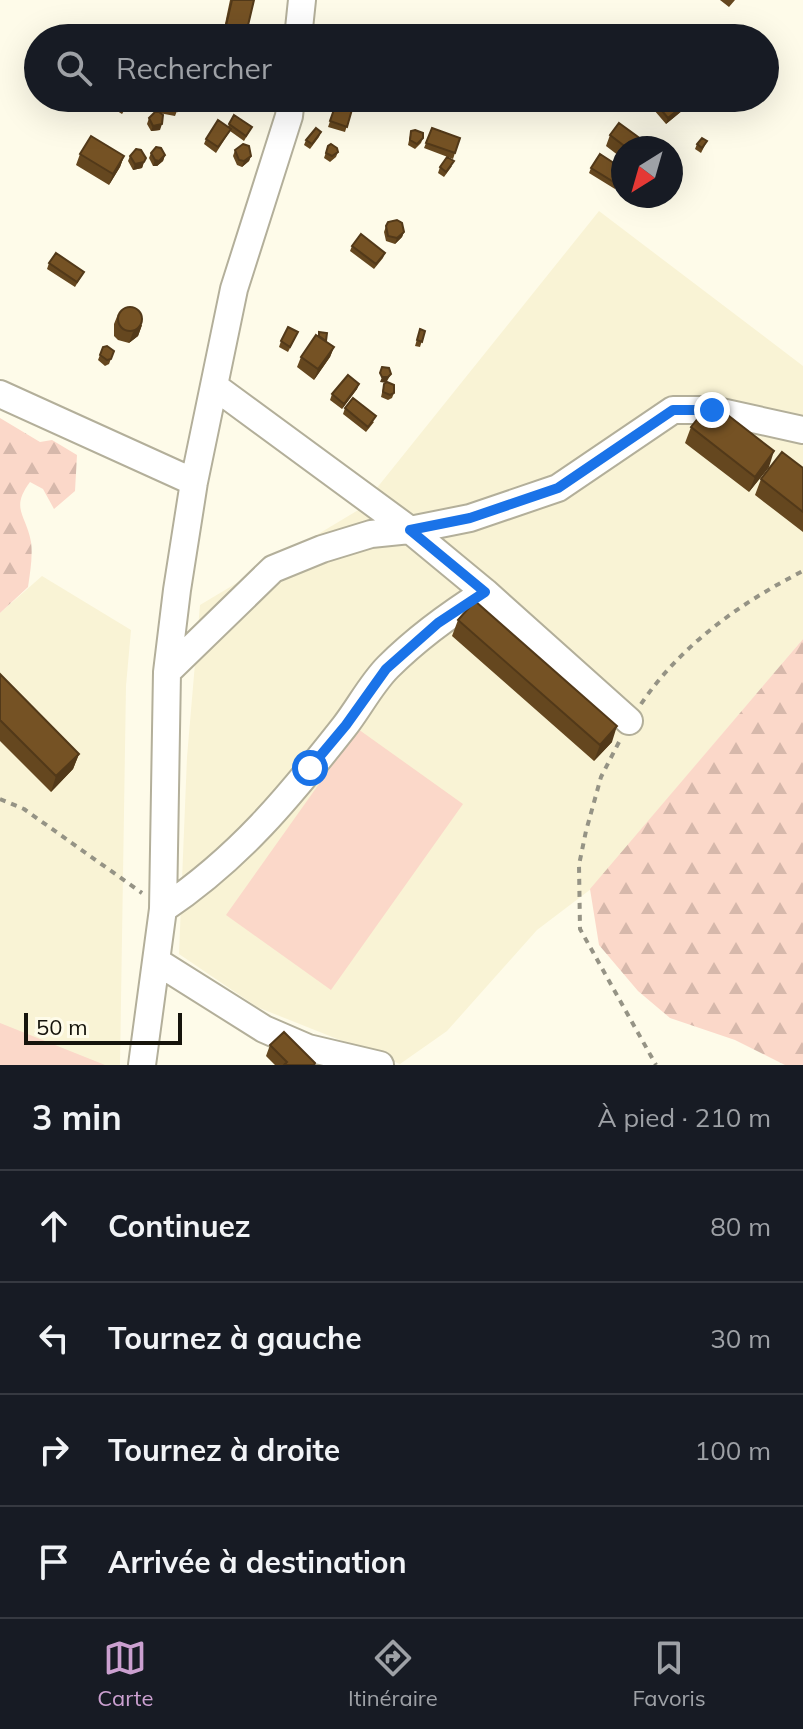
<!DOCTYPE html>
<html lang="fr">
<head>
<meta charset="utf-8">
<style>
  body { margin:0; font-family:Mulish,sans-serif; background:#242831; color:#f1f3f6 }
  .compass { position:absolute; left:611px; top:136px; width:72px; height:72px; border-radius:50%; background:#171b24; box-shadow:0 8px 32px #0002; rotate:217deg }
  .scale { position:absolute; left:24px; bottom:20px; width:158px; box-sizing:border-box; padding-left:8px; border:4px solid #16140c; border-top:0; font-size:22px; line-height:28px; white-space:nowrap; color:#16140c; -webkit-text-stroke:6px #fefbe9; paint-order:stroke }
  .stop { position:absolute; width:24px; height:24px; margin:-18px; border:6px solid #1a73e8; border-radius:50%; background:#fff }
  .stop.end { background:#1a73e8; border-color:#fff; box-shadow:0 2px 8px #0008 }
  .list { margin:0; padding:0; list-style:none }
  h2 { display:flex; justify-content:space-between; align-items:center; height:104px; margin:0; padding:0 32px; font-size:34px }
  h2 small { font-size:26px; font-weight:400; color:#9ea1a6 }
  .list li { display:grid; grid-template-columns:52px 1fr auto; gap:24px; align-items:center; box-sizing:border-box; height:112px; padding:0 32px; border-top:2px solid #363941 }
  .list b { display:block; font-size:30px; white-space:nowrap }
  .list em { font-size:26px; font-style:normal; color:#9ea1a6 }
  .icon { flex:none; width:44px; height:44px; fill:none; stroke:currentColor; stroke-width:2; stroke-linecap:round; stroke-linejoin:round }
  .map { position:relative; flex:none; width:803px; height:1065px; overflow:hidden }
  .search { position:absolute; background:#171b24; box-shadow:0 8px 32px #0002; left:24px; right:24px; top:24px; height:88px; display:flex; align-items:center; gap:20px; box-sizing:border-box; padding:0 28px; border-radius:44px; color:#9ea1a6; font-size:30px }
  .sheet { height:552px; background:#171b24 }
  nav { display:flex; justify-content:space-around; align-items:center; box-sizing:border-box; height:112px; border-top:2px solid #363941; background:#171b24; font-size:22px; color:#9ea1a6 }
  nav a { display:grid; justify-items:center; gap:4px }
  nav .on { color:#cba0d0 }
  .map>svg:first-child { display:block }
  .built { fill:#f9f3d5 }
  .forest { fill:url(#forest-firs) }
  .garden { fill:#fbd8c9 }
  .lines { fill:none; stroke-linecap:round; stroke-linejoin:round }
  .minor-casing { stroke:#b3af9a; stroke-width:30 }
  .path { stroke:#959385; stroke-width:4; stroke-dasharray:6 6; stroke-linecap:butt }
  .minor { stroke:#fff; stroke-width:26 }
  .wall { fill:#65471f }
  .shaded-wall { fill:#523919 }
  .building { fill:#755224; stroke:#523919; stroke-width:2 }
  .route { stroke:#1a73e8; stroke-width:10 }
</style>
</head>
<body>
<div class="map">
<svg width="803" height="1065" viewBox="0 0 803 1065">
  <defs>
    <pattern id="forest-firs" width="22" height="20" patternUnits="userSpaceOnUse" patternTransform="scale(2)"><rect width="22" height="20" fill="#fbd8c9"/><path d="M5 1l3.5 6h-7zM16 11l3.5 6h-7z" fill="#d6b8ab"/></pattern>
  </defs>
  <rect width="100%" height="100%" fill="#fefbe9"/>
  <path class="built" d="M599,211L803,366V639L591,889L537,930L447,1031L400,1064L257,1007L179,954L187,757L200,605L360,509Z
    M42,576L131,630L126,686L120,1065H0V613Z"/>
  <path class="forest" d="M0,418L40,442L52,440L77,455L75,491L54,509L43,489L30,482C10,509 26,514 31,542C33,556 30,573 28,587L0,613Z
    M803,639V1065H785L735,1040L670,1018L638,991L599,945L590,889Z"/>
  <path class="garden" d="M358,729L463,804L331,990L226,915Z
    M0,1023L105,1065H0Z"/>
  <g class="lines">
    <defs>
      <path id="minor" d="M298,38L302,0
        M214,386L410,530L485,592L629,721
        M0,394L194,482
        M167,672L273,569L322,549L371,534L410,530L470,518L558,488L673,410H712L803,430
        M163,909C239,858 289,797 344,727C359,708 371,684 388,667C417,638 450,614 485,592
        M156,961L264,1029L308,1048L380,1065
        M142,1065L163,909L167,672L177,590L194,482L234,289L289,116L291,98"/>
    </defs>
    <use href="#minor" class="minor-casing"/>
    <path class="path" d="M641,704C681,645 740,603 803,571
      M619,742L601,777L586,831L579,865L580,929L656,1065
      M0,799L24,809L142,893"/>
    <use href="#minor" class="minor"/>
  </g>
  <path class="wall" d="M230,0H254L245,38H222Z
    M720,0H735L729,7Z
    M108,98H131L122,114L106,104Z
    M161,98H180L177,111L175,116L159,113L160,130L151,131L147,124L149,118L158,112Z
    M202,98H216L213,104Z
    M596,98H616L610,107Z
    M683,98H697L693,109L684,107L683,110L666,124L654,110L656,104L682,101Z
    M337,101L353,106L345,132L328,127Z
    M229,124L252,127L244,141L230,131L216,153L204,144L206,139L228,127Z
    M432,128L460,138L453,159L424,148Z
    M411,131L423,138L421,143L415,149L408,145Z
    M321,132L319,137L310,149L304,145L306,140Z
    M610,135L643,148H623V159L606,146Z
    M707,141L701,153L695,149L697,144Z
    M328,146L338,152L336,157L330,162L324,158Z
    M235,150L251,156L249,161L242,167L237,165L233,156Z
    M151,153L165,155L163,161L157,166H153L149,158Z
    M80,154L124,156L120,167L109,185L76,165Z
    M130,156L144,162L142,168L133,170L128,161Z
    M452,166L444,177L438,173L440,167Z
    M591,168L623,169L615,189L589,173Z
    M386,226L404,232L402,237L395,244L386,241L384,232Z
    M352,246L385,253L383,258L374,269L350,251Z
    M49,263L84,272L75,287L47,269Z
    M118,314L142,325L138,336L129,343L118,340L114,336V324Z
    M420,329L425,331L420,347L415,346Z
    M298,332L288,352L279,347L281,341Z
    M319,332L326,341L334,347L330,357L314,380L297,367L301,357L318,336Z
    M103,347L114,351L109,364L105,366L98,360Z
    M359,384L357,389L342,409L330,400L332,394Z
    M384,384L394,393L392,398L388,400L381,397Z
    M345,408L374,422L366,432L343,414Z
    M691,427L769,467L749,492L685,443Z
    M803,468V532L755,495L761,479Z
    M458,620L612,742L594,761L452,636Z
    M0,674L79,754L73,769L51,792L0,741Z
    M270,1045L315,1063V1065H275L266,1056Z"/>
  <path class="shaded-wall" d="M129,98H131L122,114L126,103Z
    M685,104L683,110L666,124L668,118Z
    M162,124L160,130L151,131L153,126Z
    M165,155L163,161L157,166H153L155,160Z
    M124,156L120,167L109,185L113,174Z
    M251,156L249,161L242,167L244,161Z
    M144,162L142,168L133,170L135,164Z
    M404,232L402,237L395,244L397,238Z
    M142,325L138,336L129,343L133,332Z
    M334,347L330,357L314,380L318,369Z
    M391,374L386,383L380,382L382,377Z
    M359,384L357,389L342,409L344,404Z
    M774,451L769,467L749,492L755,477Z
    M617,726L612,742L594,761L600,745Z
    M79,754L73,769L51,792L56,776Z"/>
  <path class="building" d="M232,0H254L245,38L224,34Z
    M171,34L183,38H170Z
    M118,98H129L126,103Z
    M162,98H180L177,111L160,107Z
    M664,98H679L685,104L668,118L656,104Z
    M683,98H697L695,104L683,100Z
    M337,101L353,106L347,127L330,121Z
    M155,112H159L163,115L162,124L153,126L149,118Z
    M234,115L252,127L246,136L229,124Z
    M218,120L231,129L218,147L206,139Z
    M619,123L645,142L641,148H627L610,135Z
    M316,128L321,132L312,144L306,140Z
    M432,128L460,138L455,153L426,143Z
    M415,130L423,133V138L417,144L410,140L411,131Z
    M91,136L124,156L113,174L80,154Z
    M702,138L707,141L702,148L697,144Z
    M243,144L249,146L251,156L244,161L239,160L235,150Z
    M331,144L337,148L338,152L332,156L326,153L328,146Z
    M156,147L161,148L165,155L159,161L155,160L151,153Z
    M136,149L141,150L146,158L144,162L135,164L130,156Z
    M600,154L623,169V173L617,184L591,168Z
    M447,157L454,161L446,172L440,167Z
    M397,220L402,223L404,232L397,238L388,236L386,226L388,222Z
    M361,234L385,253L376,264L352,246Z
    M56,253L84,272L77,282L49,263Z
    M118 319a12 12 0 1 1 24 0a12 12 0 1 1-24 0Z
    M288,327L298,332L290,347L281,341Z
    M420,329L425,331L422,342L417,340Z
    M319,332L327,333L326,341L319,336Z
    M316,335L334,347L318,369L301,357Z
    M107,346L114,351L111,359L107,360L100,355L103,347Z
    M382,367L389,368L391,374L388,377H382L380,373Z
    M348,375L359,384L344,404L332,394Z
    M387,382L394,385V393L390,395L383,392L384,384Z
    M353,398L376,416L368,427L345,408Z
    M711,402L774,451L755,477L691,427Z
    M782,452L803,468V512L761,479Z
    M475,601L617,726L600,745L458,620Z
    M0,674L79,754L56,776L0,720Z
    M284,1032L315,1063L314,1065H284L287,1062L270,1045Z"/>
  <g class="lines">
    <path class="route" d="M310,768L346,725L386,669L438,623L485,592L410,530L470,518L558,488L673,410H712"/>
  </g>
</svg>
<svg class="compass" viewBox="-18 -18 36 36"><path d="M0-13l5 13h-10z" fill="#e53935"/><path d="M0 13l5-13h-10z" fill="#9ea1a6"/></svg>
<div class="scale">50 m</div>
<div class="stop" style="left:310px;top:768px"></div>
<div class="stop end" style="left:712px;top:410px"></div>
<div class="search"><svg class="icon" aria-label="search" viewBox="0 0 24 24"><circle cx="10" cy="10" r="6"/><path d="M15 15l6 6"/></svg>Rechercher</div>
</div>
<section class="sheet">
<h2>3 min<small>À pied · 210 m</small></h2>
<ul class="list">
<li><svg class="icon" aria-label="ahead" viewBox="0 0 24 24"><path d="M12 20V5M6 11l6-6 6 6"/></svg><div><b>Continuez</b></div><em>80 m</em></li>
<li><svg class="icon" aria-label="left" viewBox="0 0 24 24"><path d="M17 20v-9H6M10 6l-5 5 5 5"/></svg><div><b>Tournez à gauche</b></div><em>30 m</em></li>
<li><svg class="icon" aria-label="right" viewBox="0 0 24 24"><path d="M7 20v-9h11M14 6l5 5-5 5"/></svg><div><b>Tournez à droite</b></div><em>100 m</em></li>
<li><svg class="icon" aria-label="arrive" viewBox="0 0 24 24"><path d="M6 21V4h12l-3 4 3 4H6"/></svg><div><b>Arrivée à destination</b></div></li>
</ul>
</section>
<nav>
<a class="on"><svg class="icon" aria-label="map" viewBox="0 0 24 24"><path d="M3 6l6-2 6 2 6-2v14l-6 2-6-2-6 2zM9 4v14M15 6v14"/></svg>Carte</a>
<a><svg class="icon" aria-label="directions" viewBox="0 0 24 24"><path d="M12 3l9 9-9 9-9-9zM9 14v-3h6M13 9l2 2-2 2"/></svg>Itinéraire</a>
<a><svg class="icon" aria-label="saved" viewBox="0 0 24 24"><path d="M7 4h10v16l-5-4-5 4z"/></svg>Favoris</a>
</nav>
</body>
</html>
